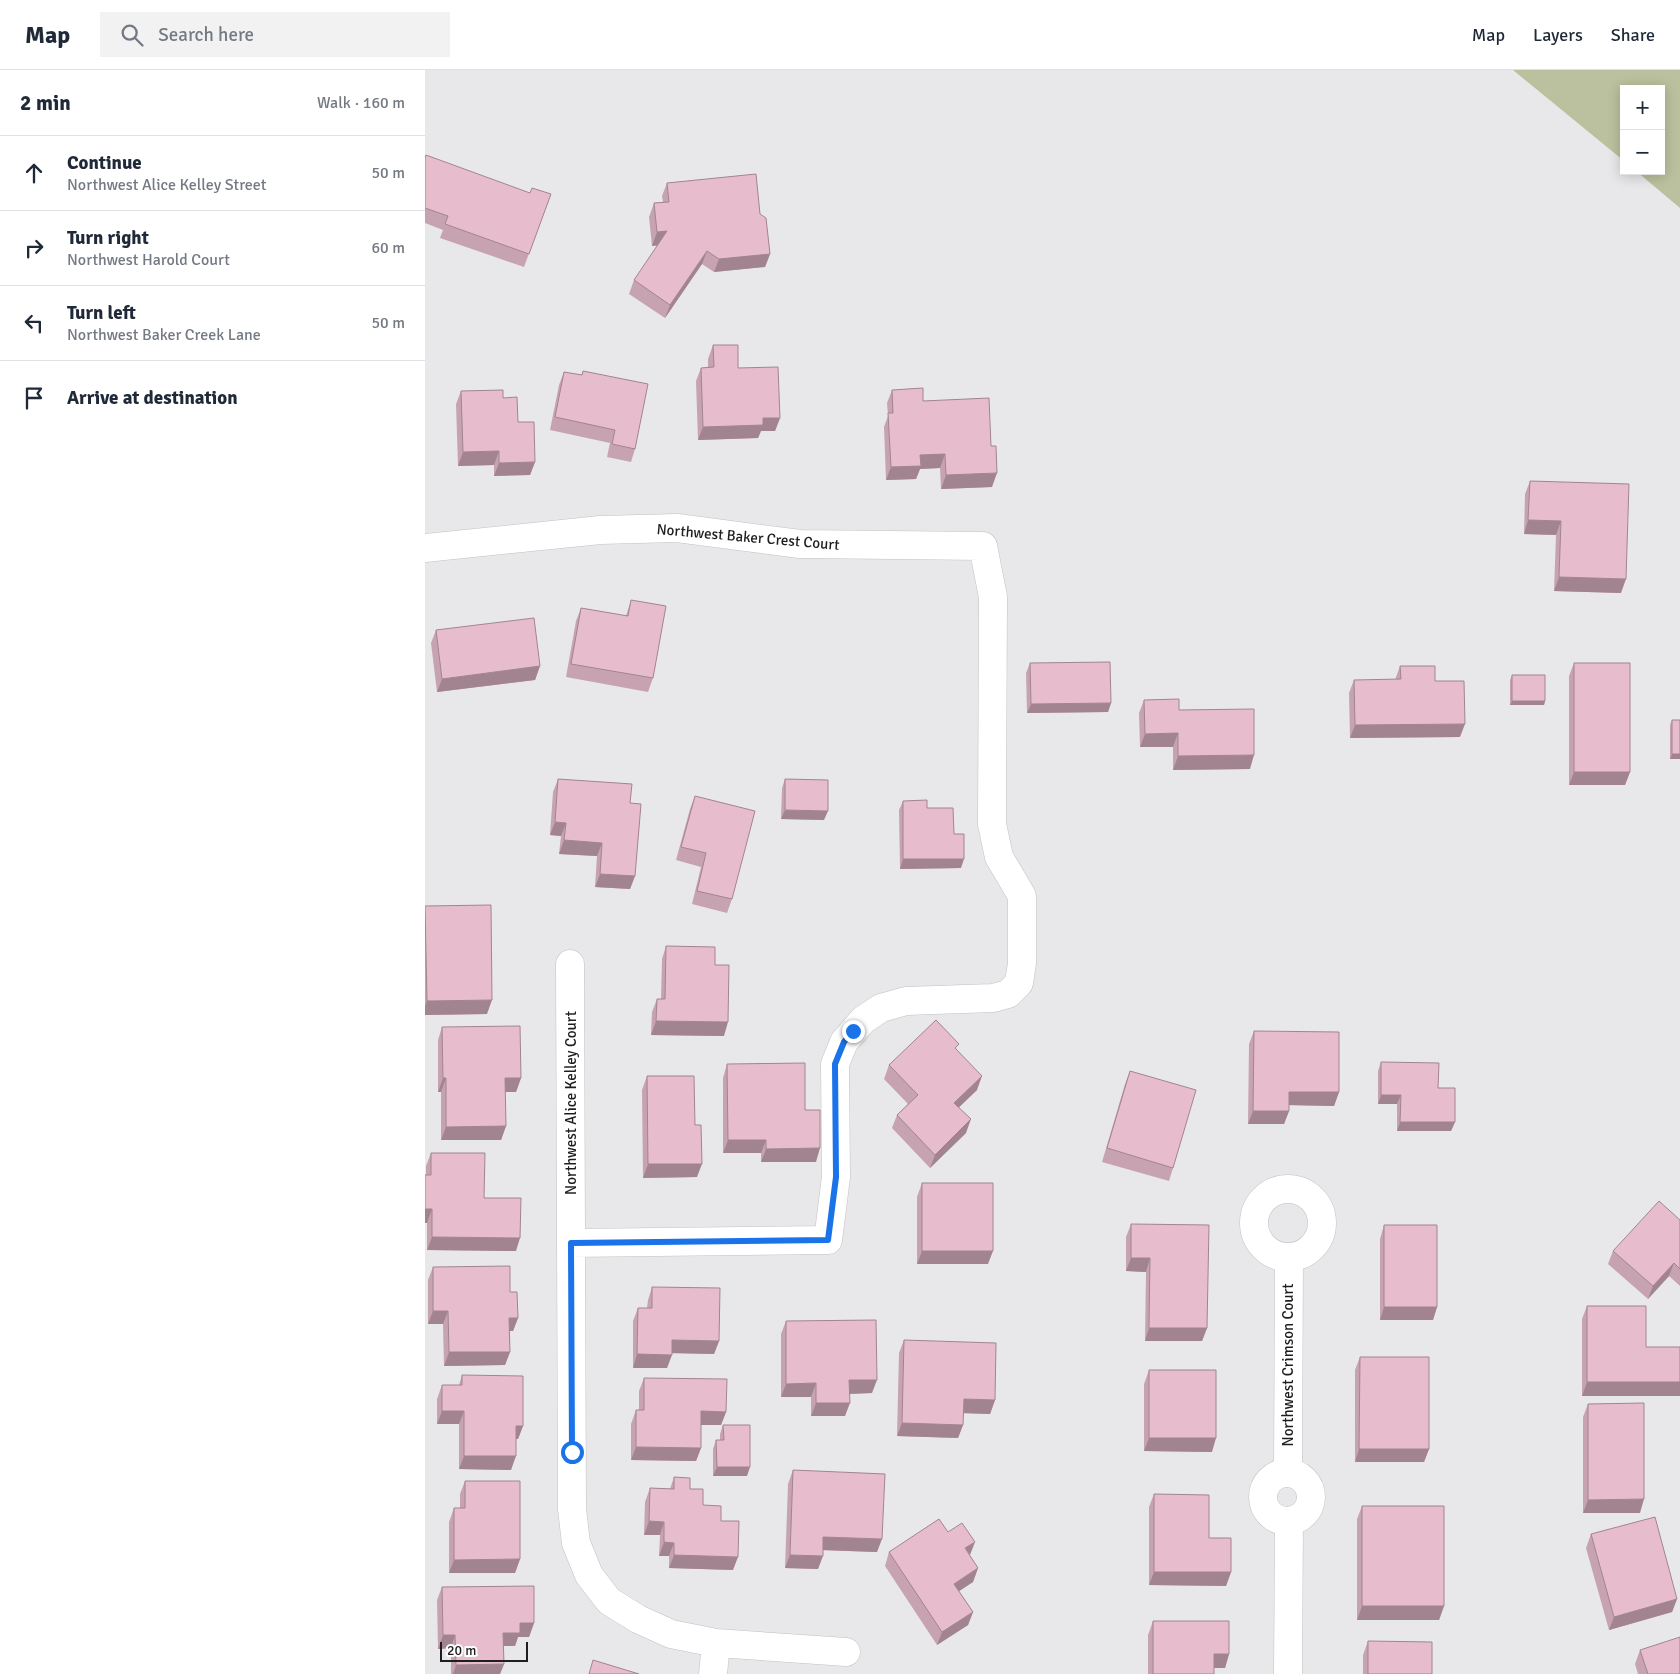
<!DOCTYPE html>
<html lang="en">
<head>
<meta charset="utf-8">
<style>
  body { margin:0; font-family:Signika,sans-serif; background:#f2f2f3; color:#1f2937 }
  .controls { position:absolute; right:15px; top:15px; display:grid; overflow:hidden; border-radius:0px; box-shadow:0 2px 12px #0003 }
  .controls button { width:45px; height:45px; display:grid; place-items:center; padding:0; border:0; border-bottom:1px solid #e0e1e3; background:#fff; color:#1f2937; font:25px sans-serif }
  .scale { position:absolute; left:15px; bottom:12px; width:88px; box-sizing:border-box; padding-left:5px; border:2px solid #1e1e1f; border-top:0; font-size:14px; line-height:18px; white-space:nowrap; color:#1e1e1f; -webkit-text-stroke:4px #fff; paint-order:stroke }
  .stop { position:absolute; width:15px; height:15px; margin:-11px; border:4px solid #1a73e8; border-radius:50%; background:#fff }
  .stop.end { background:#1a73e8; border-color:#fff; box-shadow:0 1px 5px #0008 }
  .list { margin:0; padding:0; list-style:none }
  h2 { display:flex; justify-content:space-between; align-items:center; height:65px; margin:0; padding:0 20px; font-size:21px }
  h2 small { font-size:16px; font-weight:400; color:#747a83 }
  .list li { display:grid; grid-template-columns:32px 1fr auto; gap:15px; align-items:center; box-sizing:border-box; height:75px; padding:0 20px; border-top:1px solid #e0e1e3 }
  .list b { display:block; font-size:19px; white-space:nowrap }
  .list p { margin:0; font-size:16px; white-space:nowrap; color:#747a83 }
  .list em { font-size:16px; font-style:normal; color:#747a83 }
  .icon { flex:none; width:28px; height:28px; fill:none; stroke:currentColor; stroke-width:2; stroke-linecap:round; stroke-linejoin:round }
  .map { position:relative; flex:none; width:1255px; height:1604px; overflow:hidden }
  header { display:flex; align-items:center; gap:30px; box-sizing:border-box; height:70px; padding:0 25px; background:#fff; border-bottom:1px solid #e0e1e3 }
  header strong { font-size:24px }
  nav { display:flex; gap:28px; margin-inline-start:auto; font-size:18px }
  .search { width:350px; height:45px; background:#f2f2f3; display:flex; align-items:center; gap:12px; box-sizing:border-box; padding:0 18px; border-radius:0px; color:#747a83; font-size:19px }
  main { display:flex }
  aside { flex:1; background:#fff }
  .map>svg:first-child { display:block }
  .green { fill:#bbc19e }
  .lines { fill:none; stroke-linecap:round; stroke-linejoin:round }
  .minor-casing { stroke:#c0c1c3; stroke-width:29 }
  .minor { stroke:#fff; stroke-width:28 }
  .wall { fill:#c7a3b1 }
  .shaded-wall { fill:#a28490 }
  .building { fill:#e7bdce; stroke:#a28490 }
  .route { stroke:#1a73e8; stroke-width:6 }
  .labels { text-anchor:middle; stroke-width:4; stroke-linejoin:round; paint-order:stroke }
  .street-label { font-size:15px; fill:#1e1e1f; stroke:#fff }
</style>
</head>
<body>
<header>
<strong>Map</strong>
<div class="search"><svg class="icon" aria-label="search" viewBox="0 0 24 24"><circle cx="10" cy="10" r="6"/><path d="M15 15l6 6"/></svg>Search here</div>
<nav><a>Map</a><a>Layers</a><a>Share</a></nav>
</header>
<main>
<aside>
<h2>2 min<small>Walk · 160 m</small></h2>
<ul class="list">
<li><svg class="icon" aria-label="ahead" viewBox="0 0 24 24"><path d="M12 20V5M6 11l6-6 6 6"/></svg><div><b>Continue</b><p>Northwest Alice Kelley Street</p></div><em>50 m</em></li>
<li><svg class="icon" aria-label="right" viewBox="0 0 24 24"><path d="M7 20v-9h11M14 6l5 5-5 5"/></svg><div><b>Turn right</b><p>Northwest Harold Court</p></div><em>60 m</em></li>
<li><svg class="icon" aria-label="left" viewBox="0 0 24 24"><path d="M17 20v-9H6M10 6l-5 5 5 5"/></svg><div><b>Turn left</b><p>Northwest Baker Creek Lane</p></div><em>50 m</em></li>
<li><svg class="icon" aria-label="arrive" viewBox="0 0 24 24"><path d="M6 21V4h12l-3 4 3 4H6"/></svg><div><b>Arrive at destination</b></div></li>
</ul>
</aside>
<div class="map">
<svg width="1255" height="1604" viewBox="0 0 1255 1604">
  <rect width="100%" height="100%" fill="#e8e8ea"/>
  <path class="green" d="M1088,0H1255V138L1211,101H1236V19H1199V91Z"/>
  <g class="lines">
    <defs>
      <path id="minor" d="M0,478L175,460L252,458L375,474L558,476L568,527L567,754L574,787L597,826V893L594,913L583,924L568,928L481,931L456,938L438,950L419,972L410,994L411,1107L403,1170L146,1173
        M145,894L147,1439L151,1473L164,1505L184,1531L213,1549L246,1564L291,1573L288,1604
        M829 1153a34 34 0 1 1 68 0a34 34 0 1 1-68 0Z
        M863,1402L864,1187
        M838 1427a24 24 0 1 1 48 0a24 24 0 1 1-48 0Z
        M291,1573L421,1582
        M863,1604L864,1452"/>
    </defs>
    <use href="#minor" class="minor-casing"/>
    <use href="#minor" class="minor"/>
  </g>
  <path class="wall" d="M0,88L105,123L126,124L99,197L15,168L18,160L0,153Z
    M242,113L335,144L345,184L340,197L289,202L277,194L240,248L204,224L209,210L233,175L227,176L224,147L229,133L238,132L237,126Z
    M288,275L313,298L355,348L350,361H336L333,368L273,370L271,311L276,298L283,297V289Z
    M158,301L210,379L206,392L182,387L185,373L125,360L134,315L139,302L157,305Z
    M467,320L498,331L567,417L516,419L515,398L495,399L491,409L461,410L459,357L463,346L462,333Z
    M36,321L78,328L93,352L110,392L105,405L69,406V395L33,396L31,334Z
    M1105,411L1196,523L1129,521L1131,465L1099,464L1100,424Z
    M206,530L228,608L223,622L141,607L151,551L156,538L201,546Z
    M11,560L115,596L110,610L12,622L6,573Z
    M605,593L686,633L683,642L602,643L601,603Z
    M1149,593L1205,702L1200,715H1144V606Z
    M975,596L1010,611L1035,667L925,668L924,623L929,610H970Z
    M1087,605L1120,631L1119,635H1085V610Z
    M719,630L754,640L825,699L748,700V677H715L714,643Z
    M1247,650L1255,689H1245V655Z
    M133,709L205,733L210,806L205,819L170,817L172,786L134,784L136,766L125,765L128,722Z
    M360,709L399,750L356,749L357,718Z
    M270,726L307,829L302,843L267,834L276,797L251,790L265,739Z
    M478,731L502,738L529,764L536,798L475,799L474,740Z
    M0,836L62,944L0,945Z
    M241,876L290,895L299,966L226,965L227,942L232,929H236L237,889Z
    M17,957L96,1008L91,1022H80L81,1056L76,1070H16V1022H13V970Z
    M829,961L914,1022L909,1036L864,1035V1041L859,1054H823L824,974Z
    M956,992L1013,1018L1030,1052L1026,1061H972V1034H953V1001Z
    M302,994L380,1040L391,1092H336V1083H298V1008Z
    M464,995L552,1020L534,1037L541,1063L505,1098L467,1058L472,1045L483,1034L459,1009Z
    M705,1001L748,1098L744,1111L677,1092L700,1014Z
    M222,1006L270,1055L272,1107L218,1108L217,1020Z
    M6,1083L59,1128L91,1181L2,1180V1153H0V1105H1V1096Z
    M497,1113L563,1194H492V1127Z
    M1255,1150V1216L1244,1206L1223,1229L1183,1194L1188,1181Z
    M706,1154L782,1258L777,1271H720L721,1202L701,1201V1167Z
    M959,1155L1012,1237L1008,1250H955V1169Z
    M8,1197L93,1248L88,1261H85V1282L80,1295L19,1296L18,1254H3V1210Z
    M227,1217L294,1271L289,1284L247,1283L242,1298H208V1251L213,1238H222L223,1230Z
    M1162,1236L1221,1277L1255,1326H1157V1249Z
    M361,1251L447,1323L425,1324L420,1346H386V1327H356V1264Z
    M479,1270L570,1330L565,1344L538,1343V1355L533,1368L472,1366L474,1283Z
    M935,1287L1004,1379L999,1392H930V1300Z
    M724,1300L787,1382L719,1381V1314Z
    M37,1305L98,1356L93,1369H91L86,1400L34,1399V1354H12V1329L17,1315H34Z
    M219,1308L301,1342L296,1355H276V1378L271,1391L206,1390V1354L211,1340H214V1321Z
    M1163,1334L1215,1443H1158V1347Z
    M298,1355L322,1406H288V1379L291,1370H295V1364Z
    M368,1400L452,1482L398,1480L393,1499L360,1498L363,1414Z
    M249,1407L265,1419L278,1435L296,1451L308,1500L244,1498V1486H234L235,1465H219L220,1432L225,1418L245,1419Z
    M40,1411L95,1489L90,1503H24V1452L29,1438H35V1424Z
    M729,1424L784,1468L806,1502L801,1516L724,1515V1437Z
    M937,1436L1019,1536L1014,1550H932V1449Z
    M523,1462L545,1486L553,1498L548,1512L534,1521L548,1542L543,1555L512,1575L460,1496L464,1482Z
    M1166,1464L1252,1529L1247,1542L1184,1560L1161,1478Z
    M17,1517L109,1553L104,1567H93L90,1576H78L79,1594L75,1604H26V1578L13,1579L12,1530Z
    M728,1551L804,1584L800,1598H789V1604H723V1565Z
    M943,1571L1007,1604H938V1585Z
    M1215,1580L1255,1604H1213L1210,1594Z"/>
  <path class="shaded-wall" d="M242,161L237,175L227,176L232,162Z
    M282,181L277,194L240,248L245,235Z
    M345,184L340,197L289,202L294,189Z
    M338,348H355L350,361H336L333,368L273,370L278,357Z
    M74,381L69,395L33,396L38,382Z
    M520,384L515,398L495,399L491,409L461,410L466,397L495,385Z
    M110,392L105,405L69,406L74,393Z
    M572,403L567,417L516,419L521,405Z
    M1103,450L1136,451L1131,465L1099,464Z
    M1134,507L1201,509L1196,523L1129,521Z
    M115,596L110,610L12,622L17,609Z
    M1087,631H1120L1119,635H1085Z
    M686,633L683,642L602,643L606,634Z
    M1040,654L1035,667L925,668L930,655Z
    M753,663L748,677H715L720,664Z
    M1247,684H1255V689H1245Z
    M829,685L825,699L748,700L753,686Z
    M1149,702H1205L1200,715H1144Z
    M360,740L403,741L399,750L356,749Z
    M130,752L141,753L136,766L125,765Z
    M139,770L177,773L172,786L134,784Z
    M478,789H539L536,798L475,799Z
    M175,804L210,806L205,819L170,817Z
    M67,930L62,944L0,945V936L2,931Z
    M231,951L303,952L299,966L226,965Z
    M557,1006L552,1020L525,1046L529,1033Z
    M18,1008H21L16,1022H13Z
    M80,1008H96L91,1022H76Z
    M864,1022H914L909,1036L859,1035Z
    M956,1025H976L972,1034H953Z
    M828,1041H864L859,1054H823Z
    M546,1049L541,1063L505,1098L510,1085Z
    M975,1052H1030L1026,1061H972Z
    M81,1056L76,1070H16L21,1057Z
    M303,1070H341L336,1083H298Z
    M395,1078L391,1092H336L341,1079Z
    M223,1094H277L272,1107L218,1108Z
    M0,1139H7L2,1153H0Z
    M7,1167L95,1168L91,1181L2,1180Z
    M497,1181H568L563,1194H492Z
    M706,1188H725L721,1202L701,1201Z
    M1249,1193L1244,1206L1223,1229L1228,1216Z
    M959,1237H1012L1008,1250H955Z
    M8,1241H23L18,1254H3Z
    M84,1248H93L88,1261H80Z
    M724,1258H782L777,1271H720Z
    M247,1270L294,1271L289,1284L242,1283Z
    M24,1282H85L80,1295L19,1296Z
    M212,1284L247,1285L242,1298H208Z
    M424,1310H452L447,1323L420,1324Z
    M1162,1312H1255V1326H1157Z
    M391,1313L386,1327H356L361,1314Z
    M539,1329L570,1330L565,1344L534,1343Z
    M391,1333H425L420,1346H386Z
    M17,1341H39L34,1354H12Z
    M276,1341L301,1342L296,1355H271Z
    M477,1353L538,1355L533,1368L472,1366Z
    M91,1356H98L93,1369H86Z
    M724,1368H791L787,1382L719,1381Z
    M211,1377L276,1378L271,1391L206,1390Z
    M934,1379H1004L999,1392H930Z
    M39,1386H91L86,1400L34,1399Z
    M292,1397H325L322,1406H288Z
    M1219,1429L1215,1443H1158L1163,1430Z
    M224,1451L239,1452L235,1465H219Z
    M398,1467L457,1469L452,1482L394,1480Z
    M239,1472L249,1473L244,1486H234Z
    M550,1472L545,1485L540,1478Z
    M249,1485L313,1487L308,1500L244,1498Z
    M365,1485L398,1486L393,1499L360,1498Z
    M95,1489L90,1503H24L29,1490Z
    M553,1498L548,1512L525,1527L529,1514Z
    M729,1502H806L801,1516L724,1515Z
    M1252,1529L1247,1542L1184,1560L1189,1547Z
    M937,1536H1019L1014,1550H932Z
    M548,1542L543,1555L512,1575L517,1562Z
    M95,1553H109L104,1567H93L90,1576H73L78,1563Z
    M18,1565H30L26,1578L13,1579Z
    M789,1584H804L800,1598H784Z
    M79,1594L75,1604H28L31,1595Z"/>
  <path class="building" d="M1,85L105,123L107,118L126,124L104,184L20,154L23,146L0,138V88Z
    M331,104L335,144L341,148L345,184L294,189L282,181L245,235L209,210L242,161L232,162L229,133L244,132L242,113Z
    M288,275H313V298L353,297L355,348H338V355L278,357L276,298L289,297Z
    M158,301L223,314L210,379L187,374L190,360L130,347L139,302L157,305Z
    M498,318V331L564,328L566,376H571L572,403L521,405L520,384L495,385L496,396L466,397L463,343H468L467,320Z
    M78,320V328L92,327L93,352H109L110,392L74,393V381L38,382L36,321Z
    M1105,411L1204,414L1201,509L1134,507L1136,451L1103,450Z
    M206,530L241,536L228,608L146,594L156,538L203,546Z
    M109,548L115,596L17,609L11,560Z
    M685,592L686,633L606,634L605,593Z
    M1149,593H1205V702H1149Z
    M975,596H1010V611H1039L1040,654L930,655L929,610L976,609Z
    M1087,605H1120V631H1087Z
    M754,629V640L829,639V685L753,686V663L720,664L719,630Z
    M1247,650H1255V684H1247Z
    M133,709L207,714L205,733L216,734L210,806L175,804L177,773L139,770L141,753L130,752Z
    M360,709L403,710V741L360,740Z
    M270,726L330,741L307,829L272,821L281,783L256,777Z
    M502,730V738H528L529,764H539V789H478V731Z
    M66,835L67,930L2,931L0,836Z
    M241,876L290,877V895H304L303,952L231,951L232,929H240Z
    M511,950L534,974L530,978L557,1006L529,1033L546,1049L510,1085L472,1045L493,1025L464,995Z
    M95,956L96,1008H80L81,1056L21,1057V1008H18L17,957Z
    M829,961L914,962V1022H864V1041H828Z
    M956,992L1014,993L1013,1018H1030V1052H975L976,1025H956Z
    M380,993V1040H395V1078L341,1079V1070H303L302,994Z
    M705,1001L771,1020L748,1098L682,1078Z
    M222,1006H269L270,1055H276L277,1094H223Z
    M6,1083H60L59,1128H96L95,1168L7,1167V1139H0V1105H6Z
    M497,1113H568V1181H497Z
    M1234,1131L1255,1150V1199L1249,1193L1228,1216L1188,1181Z
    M706,1154L784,1155L782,1258H724L725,1188H706Z
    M959,1155H1012V1237H959Z
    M85,1196V1222H92L93,1248H84L85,1282H24L23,1241H8V1197Z
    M227,1217L295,1218L294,1271L247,1270V1285L212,1284L213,1238H227Z
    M1162,1236H1221V1277H1255V1312H1162Z
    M451,1250L452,1310H424L425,1333H391V1313L361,1314V1251Z
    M479,1270L571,1273L570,1330L539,1329L538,1355L477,1353Z
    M935,1287H1004V1379H934Z
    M724,1300H791V1368H724Z
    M37,1305L98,1306V1356H91V1386H39V1341H17V1315H37Z
    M219,1308L302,1309L301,1342L276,1341V1378L211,1377V1340H219Z
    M1219,1333V1429L1163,1430V1334Z
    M298,1355H325V1397H292L291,1370H299Z
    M368,1400L460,1404L457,1469L398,1467V1486L365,1485Z
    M249,1407L265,1408V1419H278V1435L296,1436V1451H314L313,1487L249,1485V1473L239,1472V1452L224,1451L225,1418L249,1419Z
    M40,1411H95V1489L29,1490V1438H40Z
    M729,1424L784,1425V1468H806V1502H729Z
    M937,1436H1019V1536H937Z
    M1230,1447L1252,1529L1189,1547L1166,1464Z
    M514,1449L523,1462L537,1453L550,1472L540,1478L553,1498L529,1514L548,1542L517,1562L464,1482Z
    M109,1516V1553H95V1563H78L79,1594L31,1595L30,1565H18L17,1517Z
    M728,1551H804V1584H789V1604H728Z
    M1255,1567V1604H1223L1215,1580Z
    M943,1571L1007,1572V1604H943Z
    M168,1590L214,1604H164Z"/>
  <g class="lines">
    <path class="route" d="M147,1382L146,1173L403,1170L411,1107L410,994L419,972L428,961"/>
  </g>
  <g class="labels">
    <g class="street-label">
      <text transform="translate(323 467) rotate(5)" y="5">Northwest Baker Crest Court</text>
      <text transform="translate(146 1033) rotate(-90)" y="5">Northwest Alice Kelley Court</text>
      <text transform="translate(863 1295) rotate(-90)" y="5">Northwest Crimson Court</text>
    </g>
  </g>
</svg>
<div class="controls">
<button>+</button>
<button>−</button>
</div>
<div class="scale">20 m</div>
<div class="stop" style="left:147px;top:1382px"></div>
<div class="stop end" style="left:428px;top:961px"></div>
</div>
</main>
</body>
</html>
